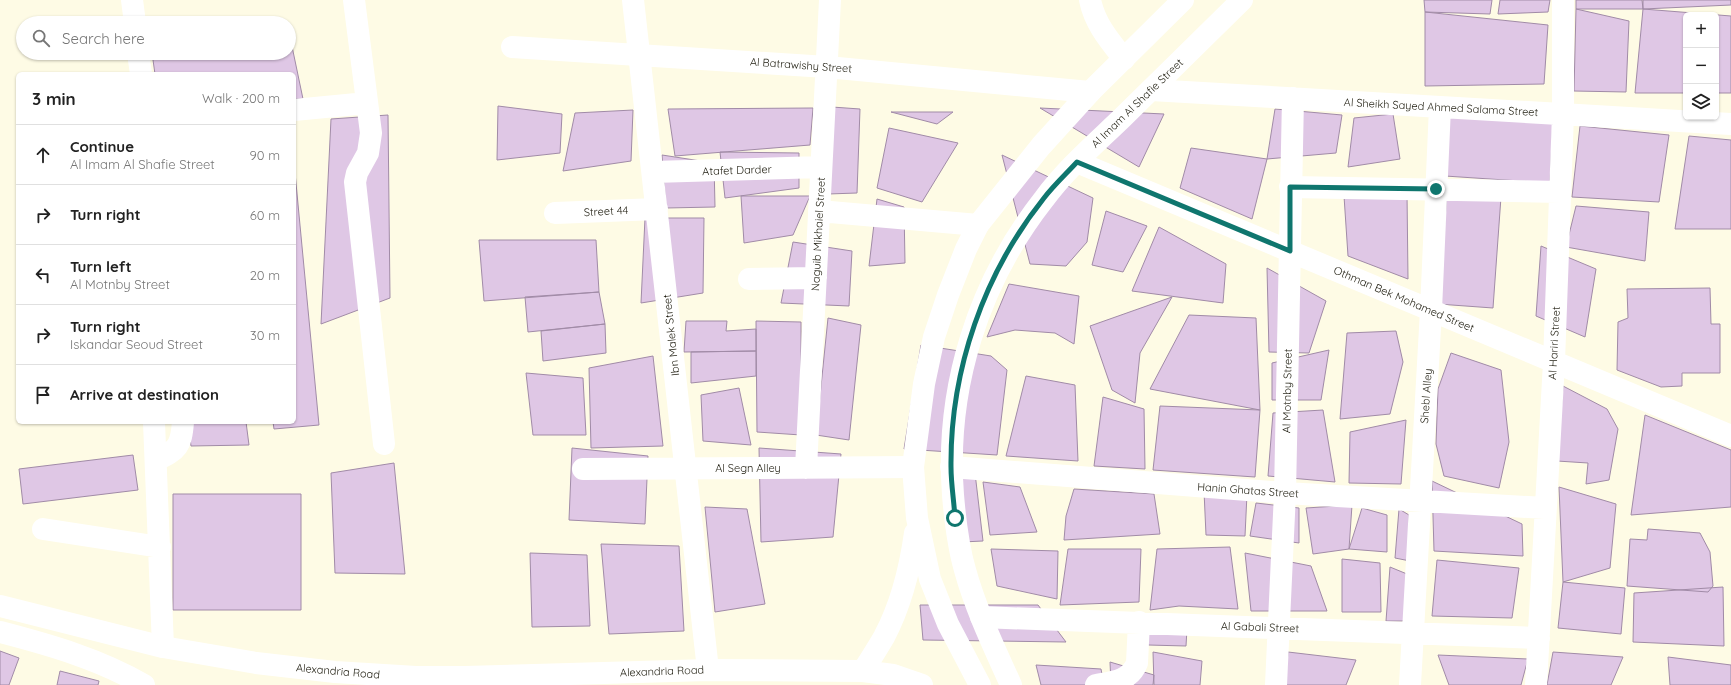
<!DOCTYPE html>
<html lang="en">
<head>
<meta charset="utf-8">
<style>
  body { margin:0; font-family:Quicksand,sans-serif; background:#f6f6f6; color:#222 }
  .controls { position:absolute; right:12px; top:12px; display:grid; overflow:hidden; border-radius:6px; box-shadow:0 1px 3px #0004 }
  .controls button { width:36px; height:36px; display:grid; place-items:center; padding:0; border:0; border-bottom:1px solid #e0e0e0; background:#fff; color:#222; font:20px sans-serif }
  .stop { position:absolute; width:12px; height:12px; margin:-9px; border:3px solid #0f766e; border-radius:50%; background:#fff }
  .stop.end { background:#0f766e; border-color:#fff; box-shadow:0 1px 4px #0008 }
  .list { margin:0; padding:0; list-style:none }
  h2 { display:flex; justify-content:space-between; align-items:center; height:52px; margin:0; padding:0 16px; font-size:17px }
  h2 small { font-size:13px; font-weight:400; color:#767676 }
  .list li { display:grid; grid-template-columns:26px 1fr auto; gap:12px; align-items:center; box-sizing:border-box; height:60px; padding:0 16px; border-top:1px solid #e0e0e0 }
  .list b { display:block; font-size:15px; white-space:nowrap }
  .list p { margin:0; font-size:13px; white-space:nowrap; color:#767676 }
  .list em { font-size:13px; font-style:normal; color:#767676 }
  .icon { flex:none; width:22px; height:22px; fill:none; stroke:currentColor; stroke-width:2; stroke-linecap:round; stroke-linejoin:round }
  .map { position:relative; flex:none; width:1731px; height:685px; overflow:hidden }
  .search { position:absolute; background:#fff; box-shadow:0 1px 3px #0004; left:16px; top:16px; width:280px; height:44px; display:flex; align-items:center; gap:10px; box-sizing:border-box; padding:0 14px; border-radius:22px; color:#767676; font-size:15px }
  .panel { position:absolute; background:#fff; box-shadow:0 1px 3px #0004; left:16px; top:72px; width:280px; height:352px; border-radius:6px }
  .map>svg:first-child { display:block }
  .building { fill:#dfc7e5; stroke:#a18ba7 }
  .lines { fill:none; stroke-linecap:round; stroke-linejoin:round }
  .minor { stroke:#fff; stroke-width:22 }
  .major { stroke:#fff; stroke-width:22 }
  .route { stroke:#0f766e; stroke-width:5 }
  .labels { text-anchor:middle; stroke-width:3; stroke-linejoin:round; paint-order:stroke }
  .street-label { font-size:11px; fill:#1e1c0f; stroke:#fff }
</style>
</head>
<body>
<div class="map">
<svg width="1731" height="685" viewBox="0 0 1731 685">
  <rect width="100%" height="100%" fill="#fefbe5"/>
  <path class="building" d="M1424,0H1492L1490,14L1425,12Z
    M1500,0H1550L1548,12L1498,14Z
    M1576,0H1642L1643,9H1576Z
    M1643,0H1731V5L1643,9Z
    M1576,9L1629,21L1626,92L1574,91Z
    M1643,9L1731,16V93H1716V15H1686V93H1635Z
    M1425,12L1548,25L1544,84L1425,86Z
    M289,32L303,99H294V74H155L152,53H289Z
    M498,106L562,114L560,153L497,160Z
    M832,107L860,109L857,193L828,194Z
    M813,108L810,145L675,156L668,109Z
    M1040,108L1164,114L1139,167Z
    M1275,109L1342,115L1336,153L1267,159Z
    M633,110L631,161L563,171L575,113Z
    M891,112H953L937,124Z
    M1449,112L1553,120L1550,183L1445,176Z
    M1393,114L1400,159L1348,167L1354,118Z
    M388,115L390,298L321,324L331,119Z
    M1580,126L1669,135L1659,202L1572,197Z
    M889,128L958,143L922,202L877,188Z
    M1689,136L1731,140V229H1675Z
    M1191,148L1267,159L1252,219L1180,188Z
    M720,152L799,153V188L725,198Z
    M662,155L714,163L715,207L666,208Z
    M1002,155L1093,198L1087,242L1066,266L1030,264Z
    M294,162L319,425L274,429L273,422H294Z
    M1407,193L1408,279L1348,256L1344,196Z
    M1447,194L1501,197L1493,308L1438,304Z
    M741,196H810L793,235L744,243Z
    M877,199L904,207L905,263L869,266Z
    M1576,206L1649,212L1645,261L1566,247Z
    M1106,211L1147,226L1123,272L1092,265Z
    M645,218H704L703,293L641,303Z
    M1159,227L1226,264L1223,303L1132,291Z
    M479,240H596L599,292L484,301Z
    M793,242L852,251L849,306L781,303Z
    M1541,246L1596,269L1585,337L1536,316Z
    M1267,268L1326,301L1309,353L1269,352Z
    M1009,284L1079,296L1074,344L1055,333L1015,330L987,337Z
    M1710,288L1711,324H1720V373H1682V386L1661,387L1617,370L1618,322L1628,318L1627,289Z
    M599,292L605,324L528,332L525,297Z
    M1172,297L1140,353L1135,403L1112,390L1090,326Z
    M1189,315L1256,318L1260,410L1150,389Z
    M828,318L861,325L849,440L816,435Z
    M686,321H727L726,331L756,329V351L684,352Z
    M756,321L801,322V435L757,432Z
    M605,324L606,353L543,361L541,331Z
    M1396,331L1403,362L1390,414L1340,419L1347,333Z
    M921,345L991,356L1007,370L997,455L904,449Z
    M1329,350L1321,400H1272V363Z
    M756,351V376L691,383V352Z
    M1451,353L1501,370L1509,442L1499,488L1444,476L1436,444L1438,389Z
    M653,356L663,446L591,448L589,368Z
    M526,373L583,378L586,435H533Z
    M1026,376L1075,385L1078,461L1006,456Z
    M1563,386L1607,409L1618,429L1609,480L1586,484L1588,463L1557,461Z
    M739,388L751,445L703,441L701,395Z
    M1103,397L1144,409L1145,469L1094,466Z
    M1160,406L1260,410L1255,477L1153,470Z
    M1323,410L1335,482L1268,476L1273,413Z
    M1645,415L1731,450V507L1631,515Z
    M1406,420L1401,484L1349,483L1350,432Z
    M188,422H246L249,445L191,446Z
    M572,448L648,456L645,524L569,520Z
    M759,448L841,454L833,537L761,542Z
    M133,455L138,490L23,504L19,469Z
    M394,463L405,574L335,573L331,473Z
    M957,473H975L983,541L962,542Z
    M1432,481L1522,524L1523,556L1434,551Z
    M983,482L1020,487L1037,532L990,535Z
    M1559,487L1616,504L1610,568L1563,582Z
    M1074,489L1154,494L1160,534L1064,540L1066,516Z
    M1204,491L1247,494L1245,536L1206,535Z
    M173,494H301V610H173Z
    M1256,503L1299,508V543L1250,536Z
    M1352,505L1349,549L1313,554L1306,508Z
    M705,507L747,509L765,604L715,612Z
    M1362,508L1387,515V552L1349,549Z
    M1399,509L1409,515L1410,561L1395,558Z
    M1648,529L1700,533L1710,552L1713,586L1708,592L1627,586L1630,539L1647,540Z
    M601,544L679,546L684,631L609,634Z
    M1230,547L1238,609L1179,606L1150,610L1157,549Z
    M991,549L1058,551L1057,599L997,586Z
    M1068,549H1141L1139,602L1060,605Z
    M530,553L587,555L590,626L532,627Z
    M1245,553L1311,566L1327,611H1251Z
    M1342,559L1380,563L1381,612H1342Z
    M1437,560L1519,568L1512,618L1432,616Z
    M1390,567L1407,574L1405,621H1386Z
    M1563,582L1625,588L1621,634L1558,628Z
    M1723,587L1724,646L1633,642L1634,593Z
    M920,605H1038L1066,642L923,640Z
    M1187,629L1186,646L1148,645V630Z
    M0,651L19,658L9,685H0Z
    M1153,652L1202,661L1200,685H1154Z
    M1288,652L1356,660L1346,685H1285Z
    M1553,652L1623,657L1611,685H1547Z
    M1438,655L1528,659L1521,685H1449Z
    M1668,657L1731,665V685H1670Z
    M1110,662L1154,675L1153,685H1111Z
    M1036,665L1101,669L1104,685H1041Z
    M60,671L99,681L98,685H57Z"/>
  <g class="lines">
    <path class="minor" d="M132,0L135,23
      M354,0L371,133L368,153L357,173L355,182L384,444
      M633,0L708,670
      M1090,0C1095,24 1109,40 1124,59
      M512,47L827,67L1090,92
      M138,53L141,74
      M1151,90L1731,124
      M294,110L367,103
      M1077,162L1731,436
      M653,172L821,167
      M1290,187L1560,192
      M819,211L978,225
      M555,213L657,209
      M749,279L816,278
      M154,422L163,647
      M156,460C178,450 181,446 183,422
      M951,467L1285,493L1545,508
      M806,468L830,0
      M583,469L913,467
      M43,529L160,547
      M981,617L1539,638
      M1096,685C1113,682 1130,681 1137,663L1139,622
      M1276,685L1285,493L1293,98
      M1410,685L1431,310L1440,107
      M1536,685L1554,362L1563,114V0"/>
    <path class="major" d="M0,606L163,647L256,663L335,672L416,677H465L708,670L863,671L893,675L922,685
      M0,632C50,645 99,659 144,685
      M863,671C870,660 877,649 884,637C901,605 910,569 915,533
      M980,685L948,624L930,579L917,518L913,467L924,384L934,337L948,295L966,249L978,225L1041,146L1090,92L1183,0
      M1011,685C994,647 976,610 965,570C958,546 955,519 953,495C945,388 978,283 1044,199C1066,169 1095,144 1122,118C1162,79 1202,39 1242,0"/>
  </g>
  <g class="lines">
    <path class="route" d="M955,518C954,501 951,484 951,467C950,370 984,273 1044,198C1054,185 1066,174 1077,162L1290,251V187L1436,189"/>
  </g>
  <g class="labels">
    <g class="street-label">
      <text transform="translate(801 65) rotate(4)" y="4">Al Batrawishy Street</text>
      <text transform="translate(1137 103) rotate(-44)" y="4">Al Imam Al Shafie Street</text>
      <text transform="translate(1441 107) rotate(3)" y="4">Al Sheikh Sayed Ahmed Salama Street</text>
      <text transform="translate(737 170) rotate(-2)" y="4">Atafet Darder</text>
      <text transform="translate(606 211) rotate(-3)" y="4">Street 44</text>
      <text transform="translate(818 234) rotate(-87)" y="4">Naguib Mikhaiel Street</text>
      <text transform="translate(1404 299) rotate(23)" y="4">Othman Bek Mohamed Street</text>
      <text transform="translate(671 335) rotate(-96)" y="4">Ibn Malek Street</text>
      <text transform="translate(1554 343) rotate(-87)" y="4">Al Hariri Street</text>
      <text transform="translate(1287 391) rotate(-89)" y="4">Al Motnby Street</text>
      <text transform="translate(1426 396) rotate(-86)" y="4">Shebl Alley</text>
      <text x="748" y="472">Al Segn Alley</text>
      <text transform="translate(1248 490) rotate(4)" y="4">Hanin Ghatas Street</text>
      <text transform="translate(1260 627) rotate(2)" y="4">Al Gabali Street</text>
      <text transform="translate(338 671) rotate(5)" y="4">Alexandria Road</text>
      <text transform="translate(662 671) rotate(-2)" y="4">Alexandria Road</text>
    </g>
  </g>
</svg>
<div class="controls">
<button>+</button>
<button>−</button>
<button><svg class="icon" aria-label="layers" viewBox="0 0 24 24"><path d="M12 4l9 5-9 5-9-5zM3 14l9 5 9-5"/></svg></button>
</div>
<div class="stop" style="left:955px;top:518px"></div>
<div class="stop end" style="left:1436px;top:189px"></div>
<div class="search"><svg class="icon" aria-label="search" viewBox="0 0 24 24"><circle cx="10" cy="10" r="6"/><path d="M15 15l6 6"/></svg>Search here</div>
<section class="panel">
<h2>3 min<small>Walk · 200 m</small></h2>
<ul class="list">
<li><svg class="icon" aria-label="ahead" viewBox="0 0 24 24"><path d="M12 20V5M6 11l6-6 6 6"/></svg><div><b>Continue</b><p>Al Imam Al Shafie Street</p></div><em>90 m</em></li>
<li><svg class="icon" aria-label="right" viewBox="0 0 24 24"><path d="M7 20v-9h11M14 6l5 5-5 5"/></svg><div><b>Turn right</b></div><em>60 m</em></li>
<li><svg class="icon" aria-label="left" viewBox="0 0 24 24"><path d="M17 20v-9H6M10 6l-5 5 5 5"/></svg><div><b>Turn left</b><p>Al Motnby Street</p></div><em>20 m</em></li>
<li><svg class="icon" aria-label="right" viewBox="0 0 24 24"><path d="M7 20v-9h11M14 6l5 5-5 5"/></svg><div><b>Turn right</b><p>Iskandar Seoud Street</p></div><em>30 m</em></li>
<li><svg class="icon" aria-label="arrive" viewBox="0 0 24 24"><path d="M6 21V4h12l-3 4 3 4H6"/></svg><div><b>Arrive at destination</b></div></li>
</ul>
</section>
</div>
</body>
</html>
